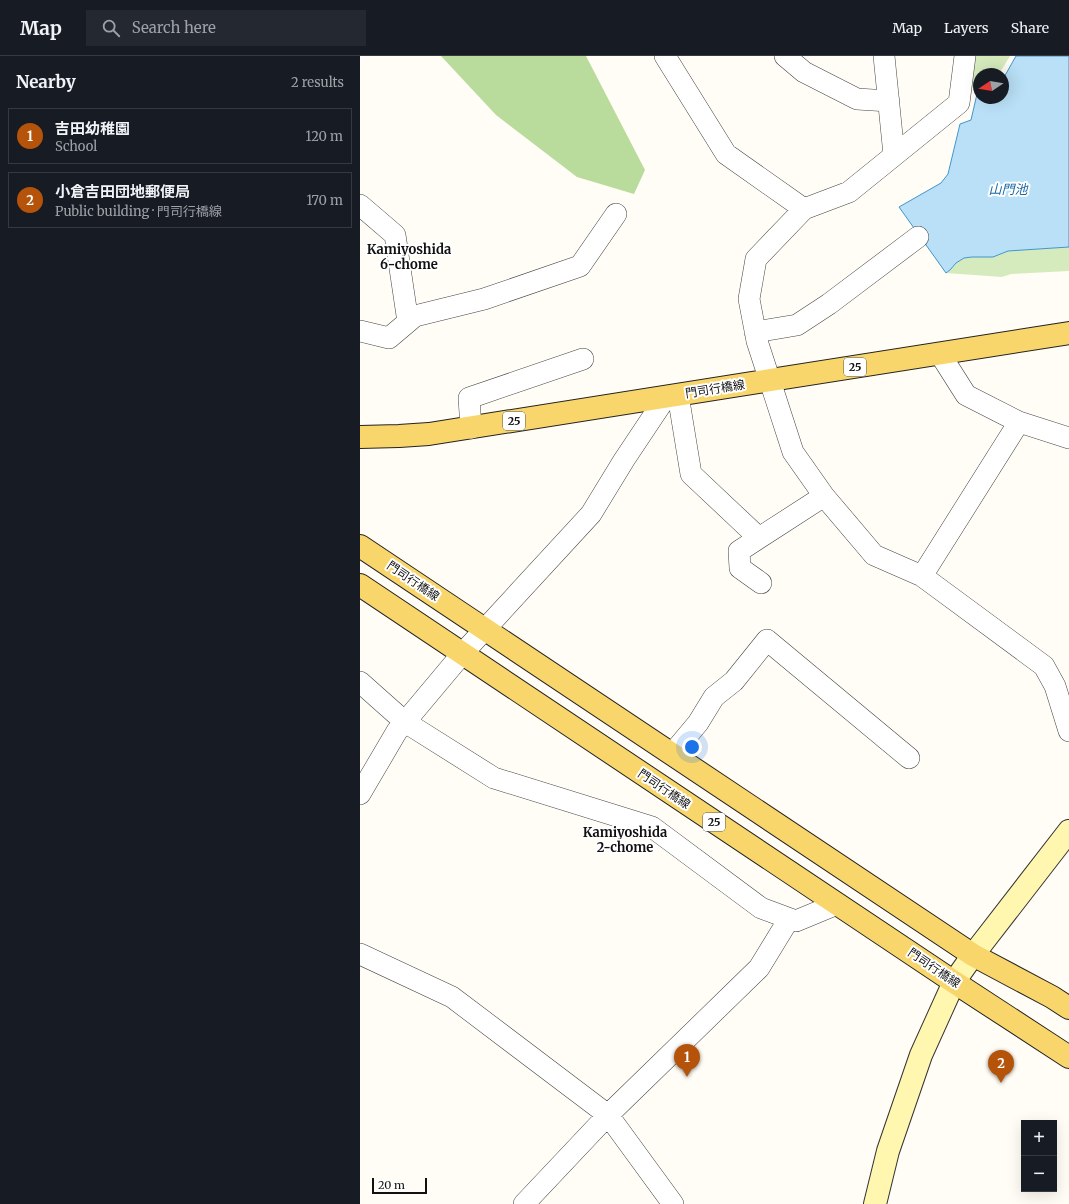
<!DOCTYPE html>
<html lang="en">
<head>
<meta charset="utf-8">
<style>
  body { margin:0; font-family:Merriweather,"Noto Sans JP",serif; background:#242831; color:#f1f3f6 }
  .controls { position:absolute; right:12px; bottom:12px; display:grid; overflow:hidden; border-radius:0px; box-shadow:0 4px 16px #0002 }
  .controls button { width:36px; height:36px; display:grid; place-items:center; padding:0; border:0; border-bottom:1px solid #363941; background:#171b24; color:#f1f3f6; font:20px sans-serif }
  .compass { position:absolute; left:613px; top:12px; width:36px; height:36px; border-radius:50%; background:#171b24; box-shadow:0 4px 16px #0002; rotate:258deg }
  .scale { position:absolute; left:12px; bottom:10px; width:55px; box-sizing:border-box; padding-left:4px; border:2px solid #111; border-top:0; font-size:11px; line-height:14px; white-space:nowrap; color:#111; -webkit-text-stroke:3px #fff; paint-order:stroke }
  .you { position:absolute; left:332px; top:691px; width:14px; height:14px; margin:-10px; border:3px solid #fff; border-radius:50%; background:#1a73e8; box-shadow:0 0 0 6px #1a73e833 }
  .badge { display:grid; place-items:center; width:26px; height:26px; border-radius:50%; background:#b45309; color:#fff; font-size:13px; font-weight:700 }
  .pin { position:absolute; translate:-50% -33px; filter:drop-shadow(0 1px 2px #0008) }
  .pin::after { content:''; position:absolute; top:21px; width:14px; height:12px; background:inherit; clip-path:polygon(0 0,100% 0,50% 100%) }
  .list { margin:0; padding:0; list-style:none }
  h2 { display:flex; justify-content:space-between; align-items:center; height:52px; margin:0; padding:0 16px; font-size:17px }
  h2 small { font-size:13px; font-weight:400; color:#9ea1a6 }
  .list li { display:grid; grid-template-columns:26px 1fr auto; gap:12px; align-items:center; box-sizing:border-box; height:56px; margin:0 8px 8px; padding:0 8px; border:1px solid #363941; border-radius:0px }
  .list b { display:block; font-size:15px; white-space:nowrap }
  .list p { margin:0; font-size:13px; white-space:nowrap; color:#9ea1a6 }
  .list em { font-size:13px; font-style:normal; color:#9ea1a6 }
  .icon { flex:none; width:22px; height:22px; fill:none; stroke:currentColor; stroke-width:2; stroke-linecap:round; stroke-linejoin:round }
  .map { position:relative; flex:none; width:709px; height:1148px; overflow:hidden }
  header { display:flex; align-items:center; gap:24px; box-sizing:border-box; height:56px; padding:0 20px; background:#171b24; border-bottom:1px solid #363941 }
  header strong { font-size:19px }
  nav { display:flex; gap:22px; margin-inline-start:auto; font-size:14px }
  .search { width:280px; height:36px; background:#242831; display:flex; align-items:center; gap:10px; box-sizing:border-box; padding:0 14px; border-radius:0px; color:#9ea1a6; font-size:15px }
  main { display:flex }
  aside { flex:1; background:#171b24 }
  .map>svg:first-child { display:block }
  .green { fill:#d5ebbd }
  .forest { fill:#b9dc9c }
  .water { fill:#b9e0f7; stroke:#3f96cf }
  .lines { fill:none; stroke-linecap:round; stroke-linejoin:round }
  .street-casing { stroke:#444; stroke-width:22 }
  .secondary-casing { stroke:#333; stroke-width:24 }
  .primary-casing { stroke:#222; stroke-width:24 }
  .street { stroke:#fff; stroke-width:21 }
  .secondary { stroke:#fff6b0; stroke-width:22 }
  .primary { stroke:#f9d66b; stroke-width:22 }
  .labels { text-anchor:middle; stroke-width:4; stroke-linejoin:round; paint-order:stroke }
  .shield { fill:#fff; stroke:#585858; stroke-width:1 }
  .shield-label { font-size:11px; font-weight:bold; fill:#111 }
  .street-label { font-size:12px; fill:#111; stroke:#fff }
  .water-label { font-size:13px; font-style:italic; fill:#1768a6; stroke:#fff }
  .neighbourhood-label { font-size:13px; font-weight:bold; fill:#111; stroke:#fff }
</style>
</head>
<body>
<header>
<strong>Map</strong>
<div class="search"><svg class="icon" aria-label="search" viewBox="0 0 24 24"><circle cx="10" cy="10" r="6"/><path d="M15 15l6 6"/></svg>Search here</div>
<nav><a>Map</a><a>Layers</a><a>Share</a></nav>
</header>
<main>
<aside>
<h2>Nearby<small>2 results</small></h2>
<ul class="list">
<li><span class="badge">1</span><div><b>吉田幼稚園</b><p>School</p></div><em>120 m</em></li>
<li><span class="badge">2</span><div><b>小倉吉田団地郵便局</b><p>Public building · 門司行橋線</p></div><em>170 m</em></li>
</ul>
</aside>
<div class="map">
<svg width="709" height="1148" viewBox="0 0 709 1148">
  <rect width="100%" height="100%" fill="#fffdf5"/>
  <path class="green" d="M608,0H650L639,18H619V32L604,31Z
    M709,191V215L651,218L642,221L586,217L590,214L596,207L604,202L612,201H633L647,195Z"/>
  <path class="forest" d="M81,0H226L285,114L274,138L217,121L136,59Z"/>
  <path class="water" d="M656,0H709V191L648,195L633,201H612L604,202L596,207L590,214L586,217L539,151L581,127L588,118L600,68L611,64L617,38H619V42H643V23Z"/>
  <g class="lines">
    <defs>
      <path id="street" d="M305,0L366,98L444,153
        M425,0L444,16L497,43L529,45
        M524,0L534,99
        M0,149L35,179L48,266
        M0,275L29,282L55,260L124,243L220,210L256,158
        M395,276L437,269L469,248L558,181
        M580,298L606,339L659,366L709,382
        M318,339L331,418L399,482
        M659,366L562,520L684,610L695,630L709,675
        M111,372L109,342L223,303
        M464,440L433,396L397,285L389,243L396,203L444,153L489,136L599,47L605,0
        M401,527L380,512L379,495L464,440L514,499L562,520
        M0,626L45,666L134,722L292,771L401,852L436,865L477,848
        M312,698L338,667L354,641L374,625L407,584L549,702
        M0,738L37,675L45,666L102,598L231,458L264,404L306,341
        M0,898L92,941L248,1059L313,1148
        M164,1148L248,1059L399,912L429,863"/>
      <path id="secondary" d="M515,1148L528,1095L561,999L594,926L613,899L709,775"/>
      <path id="primary" d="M0,381L39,380L69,378L709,277
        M0,490L613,899L692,941L709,952
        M0,529L594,926L709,1001"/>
    </defs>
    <use href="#street" class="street-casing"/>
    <use href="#secondary" class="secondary-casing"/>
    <use href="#primary" class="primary-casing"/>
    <use href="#street" class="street"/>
    <use href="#secondary" class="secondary"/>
    <use href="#primary" class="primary"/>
  </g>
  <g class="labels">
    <g class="shield">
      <rect x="484" y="302" width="22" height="18" rx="3"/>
      <rect x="143" y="356" width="22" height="18" rx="3"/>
      <rect x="343" y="757" width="22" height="18" rx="3"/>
    </g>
    <g class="shield-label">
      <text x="495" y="315">25</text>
      <text x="154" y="369">25</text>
      <text x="354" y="770">25</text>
    </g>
    <g class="street-label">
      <text transform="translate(355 333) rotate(-9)" y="4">門司行橋線</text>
      <text transform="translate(53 525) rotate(34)" y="4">門司行橋線</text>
      <text transform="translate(304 733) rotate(34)" y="4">門司行橋線</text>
      <text transform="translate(574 912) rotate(34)" y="4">門司行橋線</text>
    </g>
    <g class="water-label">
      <text x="648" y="138">山門池</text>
    </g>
    <g class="neighbourhood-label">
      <text x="49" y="198">Kamiyoshida<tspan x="49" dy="15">6-chome</tspan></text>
      <text x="265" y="781">Kamiyoshida<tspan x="265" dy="15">2-chome</tspan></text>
    </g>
  </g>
</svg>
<div class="controls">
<button>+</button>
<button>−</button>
</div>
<svg class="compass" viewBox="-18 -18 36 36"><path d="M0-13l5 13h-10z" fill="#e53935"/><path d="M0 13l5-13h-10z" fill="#9ea1a6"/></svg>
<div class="scale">20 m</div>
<div class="you"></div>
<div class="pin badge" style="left:327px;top:1021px">1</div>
<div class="pin badge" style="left:641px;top:1027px">2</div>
</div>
</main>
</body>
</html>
